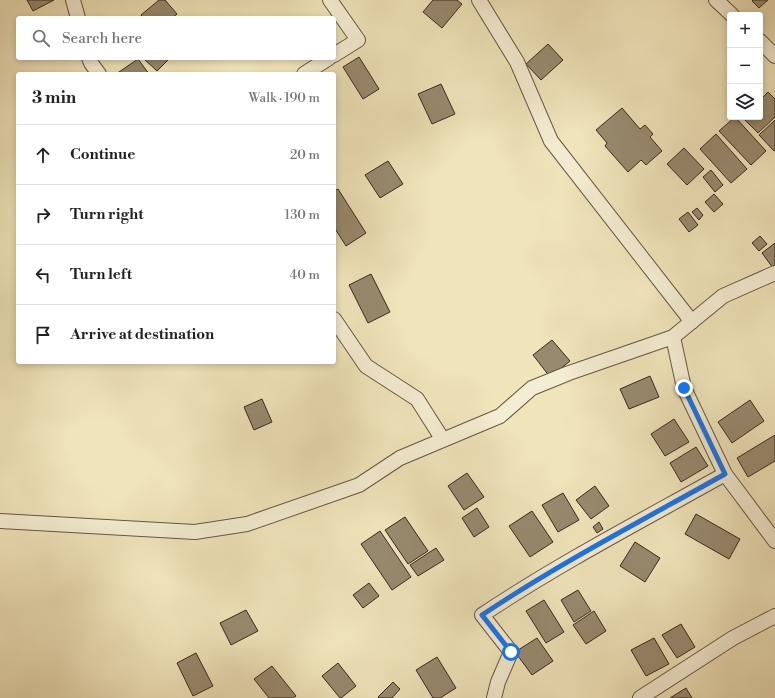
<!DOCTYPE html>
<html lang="en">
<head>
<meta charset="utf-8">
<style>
  body { margin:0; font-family:"Libre Bodoni",serif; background:#f6f6f6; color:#202124 }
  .controls { position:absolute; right:12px; top:12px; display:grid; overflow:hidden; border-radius:4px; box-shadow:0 2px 6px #0003 }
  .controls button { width:36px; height:36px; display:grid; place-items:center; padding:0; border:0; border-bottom:1px solid #e0e0e0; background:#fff; color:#202124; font:20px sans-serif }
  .stop { position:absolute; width:12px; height:12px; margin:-9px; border:3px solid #1a73e8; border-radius:50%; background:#fff }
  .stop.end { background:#1a73e8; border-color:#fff; box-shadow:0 1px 4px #0008 }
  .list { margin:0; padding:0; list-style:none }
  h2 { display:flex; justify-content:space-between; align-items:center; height:52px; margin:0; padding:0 16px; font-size:17px }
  h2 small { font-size:13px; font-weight:400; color:#757577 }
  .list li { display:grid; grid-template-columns:26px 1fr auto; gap:12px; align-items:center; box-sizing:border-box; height:60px; padding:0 16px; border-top:1px solid #e0e0e0 }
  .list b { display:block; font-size:15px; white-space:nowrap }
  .list em { font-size:13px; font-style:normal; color:#757577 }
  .icon { flex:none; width:22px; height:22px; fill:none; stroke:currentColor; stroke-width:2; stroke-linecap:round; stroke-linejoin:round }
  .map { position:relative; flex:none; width:775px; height:698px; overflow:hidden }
  .search { position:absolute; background:#fff; box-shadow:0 2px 6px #0003; left:16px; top:16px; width:320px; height:44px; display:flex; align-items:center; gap:10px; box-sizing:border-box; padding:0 14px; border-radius:4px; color:#757577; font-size:15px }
  .panel { position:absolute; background:#fff; box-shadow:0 2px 6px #0003; left:16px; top:72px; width:320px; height:292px; border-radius:4px }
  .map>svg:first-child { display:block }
  .building { fill:#988a6f; stroke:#39281d }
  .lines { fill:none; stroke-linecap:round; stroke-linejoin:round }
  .street-casing { stroke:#675744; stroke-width:16 }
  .street { stroke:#f5edd3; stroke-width:14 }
  .route { stroke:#1a73e8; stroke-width:5 }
</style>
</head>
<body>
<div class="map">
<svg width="775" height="698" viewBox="0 0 775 698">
  <rect width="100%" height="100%" fill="#f0e4bb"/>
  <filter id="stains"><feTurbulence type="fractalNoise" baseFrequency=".005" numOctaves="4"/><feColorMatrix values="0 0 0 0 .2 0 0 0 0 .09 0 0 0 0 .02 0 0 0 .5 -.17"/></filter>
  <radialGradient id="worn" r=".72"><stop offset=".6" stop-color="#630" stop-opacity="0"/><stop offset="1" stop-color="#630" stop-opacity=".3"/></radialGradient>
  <path class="building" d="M27,0H54L33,11Z
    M159,0H165L177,14L172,18H143L141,15Z
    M433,0H457L462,4L442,28L423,12Z
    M753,0H768L759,8L752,1Z
    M548,44L563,60L541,80L526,64Z
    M359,57L379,89L363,99L343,67Z
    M143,58H170L157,71Z
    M138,59L149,74H116Z
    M441,84L455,114L432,124L418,94Z
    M768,92L775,99V117L758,133L742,117H760V100Z
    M622,108L640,129L645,125L653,134L650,137L662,151L646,165L641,160L628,172L605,146L607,143L596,130Z
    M735,117L766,151L751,165L719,131Z
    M775,120V150L774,151L759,135Z
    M716,134L747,169L731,183L700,149Z
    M684,148L704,169L687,185L667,164Z
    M388,161L403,184L380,198L365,175Z
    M711,170L723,185L715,192L703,177Z
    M338,189L366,233L346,246L334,227V191Z
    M714,194L723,204L714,212L705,202Z
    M697,208L703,215L699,220L692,212Z
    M688,212L698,225L689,232L679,219Z
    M760,236L767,244L759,251L752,243Z
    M775,243V266L773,268L762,253Z
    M371,274L390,312L368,323L349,285Z
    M552,340L570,361L550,377L533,355Z
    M650,376L659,397L629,409L620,389Z
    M262,399L272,422L254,430L244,407Z
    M750,400L764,421L732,443L718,422Z
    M674,419L689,442L665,456L651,434Z
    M775,435V461L748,477L737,458Z
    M696,447L708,466L681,482L670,463Z
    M467,473L484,497L464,510L448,486Z
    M595,486L609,506L591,519L576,500Z
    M563,493L579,520L558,532L542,505Z
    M477,508L489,527L474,537L462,518Z
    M532,511L553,542L530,557L509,526Z
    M696,514L740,539L729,559L685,534Z
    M405,517L428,551L408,564L385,530Z
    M599,522L603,529L597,533L593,527Z
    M380,531L411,577L392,590L361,544Z
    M635,542L660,558L645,582L620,566Z
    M436,548L444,560L418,576L410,565Z
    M369,583L379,596L363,608L353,595Z
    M578,590L591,611L574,622L561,600Z
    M544,600L564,632L546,643L526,611Z
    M246,610L258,631L231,645L220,623Z
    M594,611L606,631L586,644L573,625Z
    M681,624L695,647L677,658L662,635Z
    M537,638L553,661L532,675L515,652Z
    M654,638L669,664L646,676L631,650Z
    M196,653L213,686L193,696L177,663Z
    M437,657L456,688L440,698H433L416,670Z
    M338,663L356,686L341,698H340L322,676Z
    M272,666L296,696L293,698H269L254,679Z
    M393,682L400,689L392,698H379L378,697Z
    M686,688L692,698H670Z"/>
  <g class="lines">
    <defs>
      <path id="street" d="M73,0L78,18
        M330,0L358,40L334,55
        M479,0L517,62L551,141L692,322
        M716,0L732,15
        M760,41L775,56
        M89,58L91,63L99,74
        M304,74L329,58
        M334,319L366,366L417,399L443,440
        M725,474L775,541
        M0,521L195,532L247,524L359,485L400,458L500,416L532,388L569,373L673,337L723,296L775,273
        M494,698L498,682L511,652L482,615C560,563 643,520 725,474L684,388L673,337
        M640,698L733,638L775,616"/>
    </defs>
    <use href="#street" class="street-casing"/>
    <use href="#street" class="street"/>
  </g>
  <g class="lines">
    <path class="route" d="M511,652L482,615C560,563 643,520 725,474L684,388"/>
  </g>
  <rect width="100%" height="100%" filter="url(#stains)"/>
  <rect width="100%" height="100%" fill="url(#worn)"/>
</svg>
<div class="controls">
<button>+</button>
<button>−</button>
<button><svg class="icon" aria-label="layers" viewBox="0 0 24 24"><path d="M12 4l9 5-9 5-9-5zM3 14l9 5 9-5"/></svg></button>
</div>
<div class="stop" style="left:511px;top:652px"></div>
<div class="stop end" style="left:684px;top:388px"></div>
<div class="search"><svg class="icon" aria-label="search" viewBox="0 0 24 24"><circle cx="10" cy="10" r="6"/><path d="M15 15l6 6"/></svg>Search here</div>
<section class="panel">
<h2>3 min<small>Walk · 190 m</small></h2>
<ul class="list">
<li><svg class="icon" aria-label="ahead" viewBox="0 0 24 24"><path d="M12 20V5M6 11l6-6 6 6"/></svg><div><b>Continue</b></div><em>20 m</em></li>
<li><svg class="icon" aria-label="right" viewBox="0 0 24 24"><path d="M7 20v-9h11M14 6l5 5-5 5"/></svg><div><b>Turn right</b></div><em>130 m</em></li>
<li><svg class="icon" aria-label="left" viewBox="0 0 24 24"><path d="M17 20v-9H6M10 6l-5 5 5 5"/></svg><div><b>Turn left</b></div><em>40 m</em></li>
<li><svg class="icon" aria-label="arrive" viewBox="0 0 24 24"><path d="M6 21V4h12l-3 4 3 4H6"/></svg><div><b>Arrive at destination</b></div></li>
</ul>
</section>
</div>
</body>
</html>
